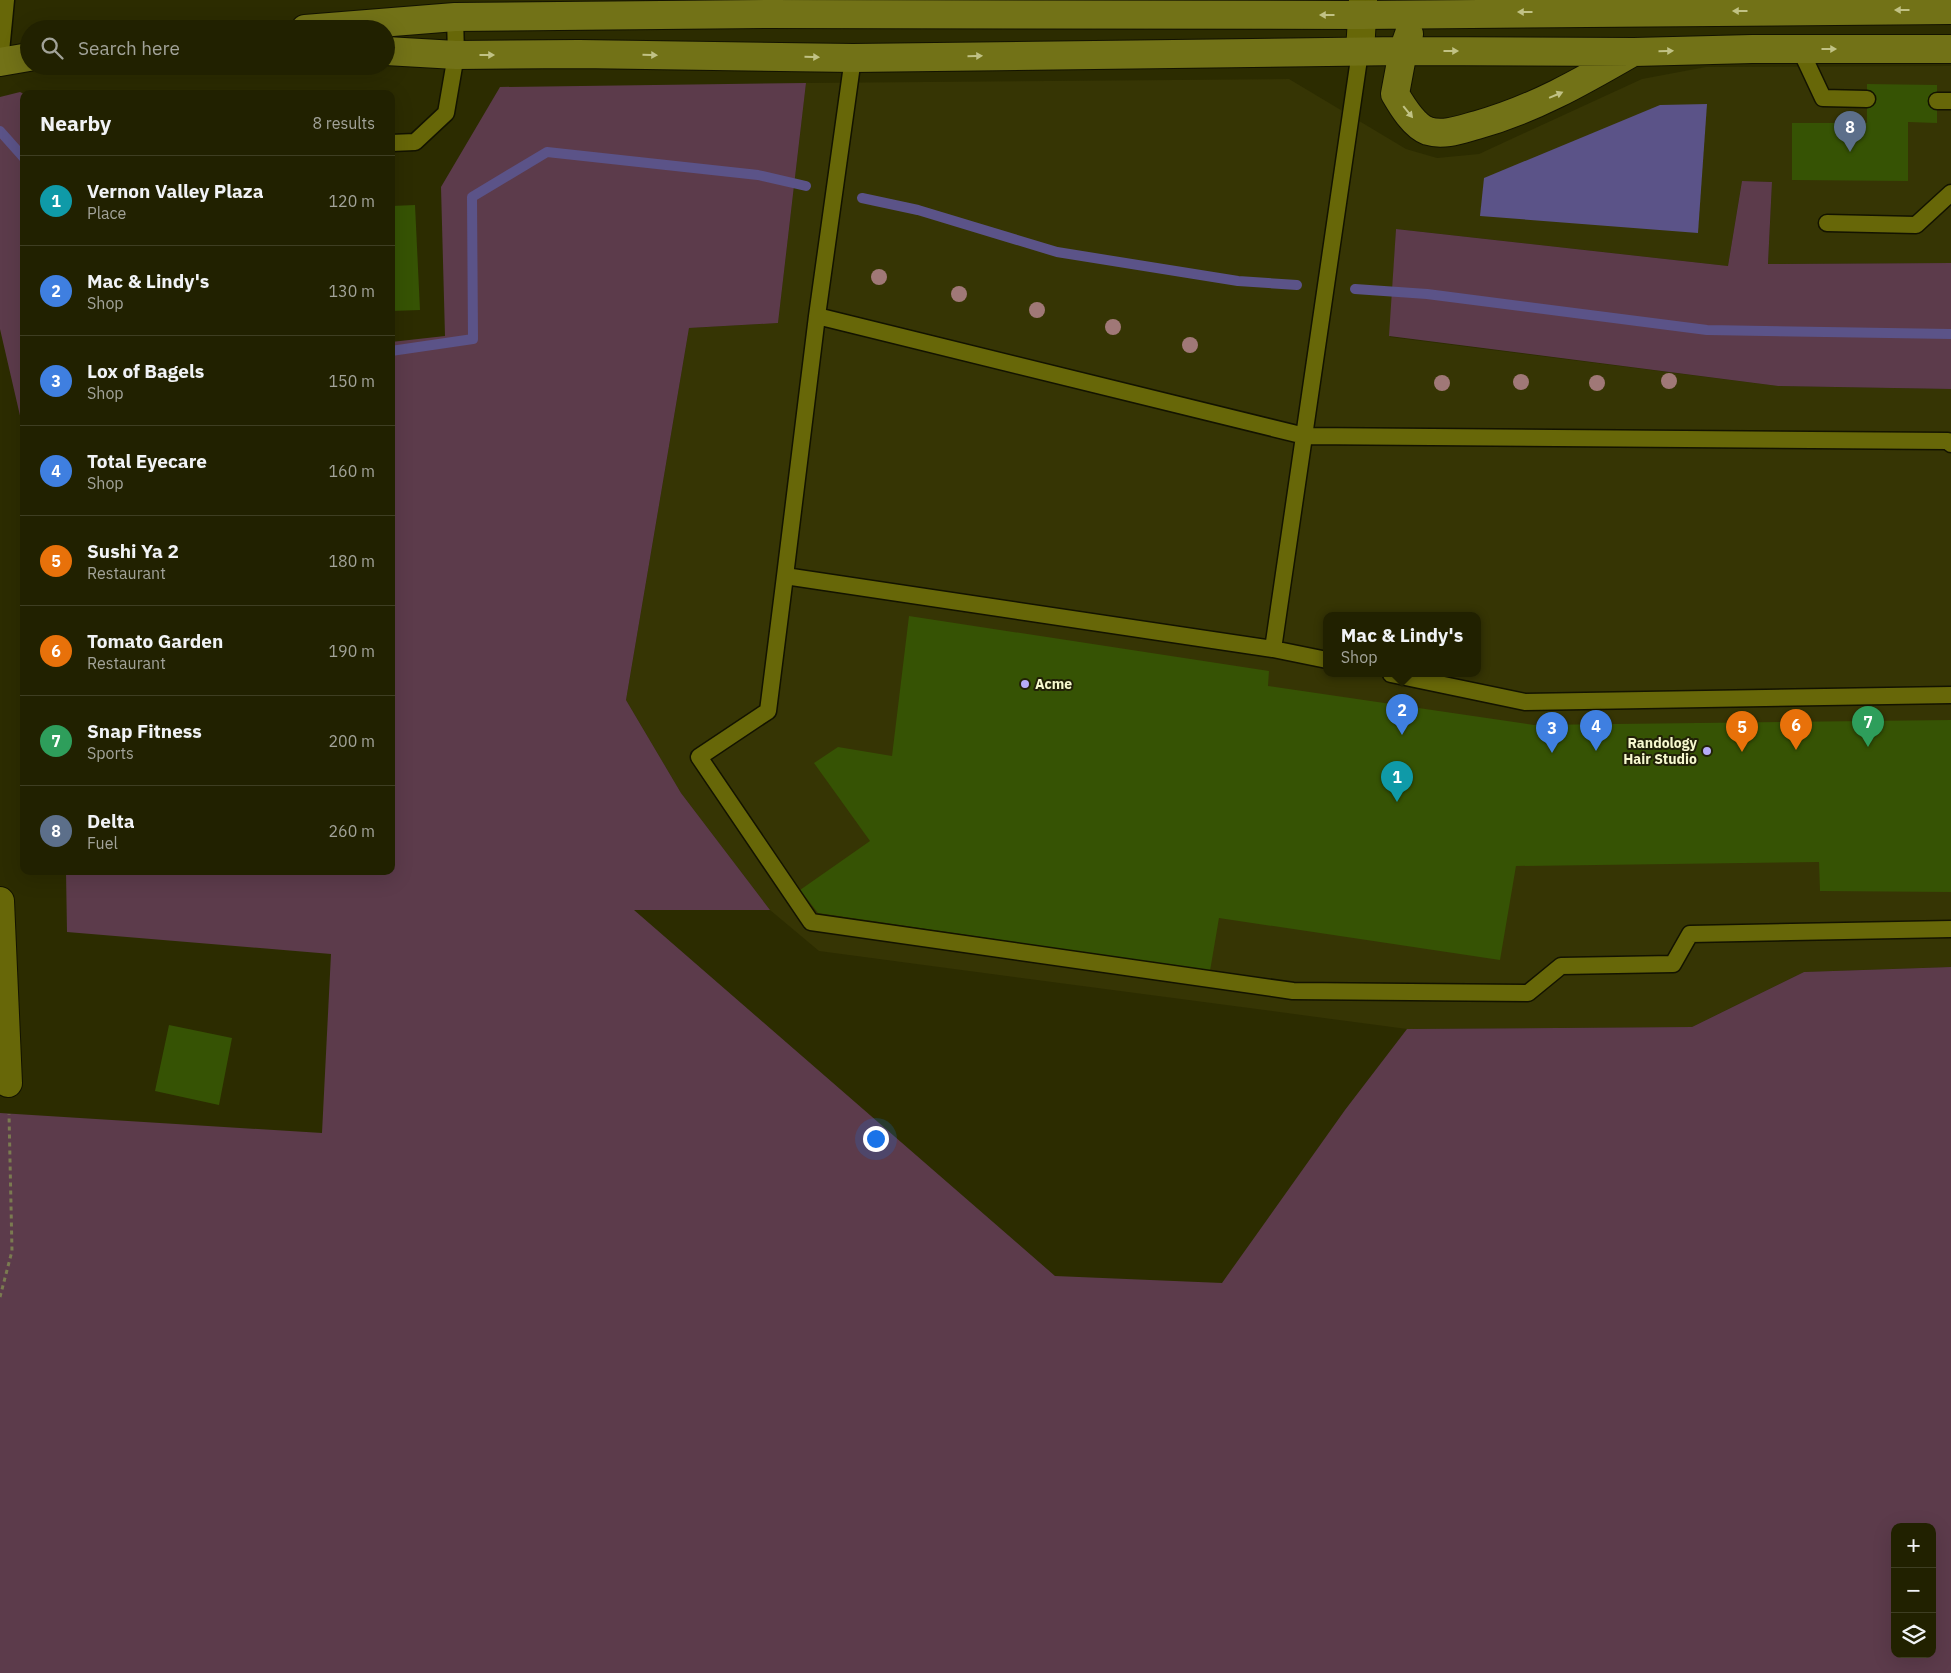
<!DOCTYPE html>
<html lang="en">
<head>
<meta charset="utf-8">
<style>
  body { margin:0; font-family:"IBM Plex Sans",sans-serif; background:#2d2e0f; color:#f1f3f6 }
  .controls { position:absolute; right:15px; bottom:15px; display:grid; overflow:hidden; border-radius:10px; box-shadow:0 5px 20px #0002 }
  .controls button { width:45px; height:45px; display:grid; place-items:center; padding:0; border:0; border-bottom:1px solid #3e3e22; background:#212100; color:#f1f3f6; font:25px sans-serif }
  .you { position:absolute; left:875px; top:1138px; width:18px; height:18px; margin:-12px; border:4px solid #fff; border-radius:50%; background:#1a73e8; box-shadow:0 0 0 8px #1a73e833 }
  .badge { display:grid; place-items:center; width:32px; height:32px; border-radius:50%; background:#b6acf8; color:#fff; font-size:16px; font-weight:700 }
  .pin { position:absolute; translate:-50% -41px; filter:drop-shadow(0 1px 2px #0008) }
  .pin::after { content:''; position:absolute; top:26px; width:18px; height:15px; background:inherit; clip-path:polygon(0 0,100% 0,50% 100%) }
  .popup { position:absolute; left:1323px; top:612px; width:158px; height:65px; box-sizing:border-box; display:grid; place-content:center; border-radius:10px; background:#212100; filter:drop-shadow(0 1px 4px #0005); font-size:16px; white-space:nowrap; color:#a2a399 }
  .popup b { font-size:19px; color:#f1f3f6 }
  .popup::after { content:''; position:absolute; left:50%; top:100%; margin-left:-10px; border:10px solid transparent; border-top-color:#212100 }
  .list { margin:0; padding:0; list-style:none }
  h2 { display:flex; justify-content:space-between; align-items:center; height:65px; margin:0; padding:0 20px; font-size:21px }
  h2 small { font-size:16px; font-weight:400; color:#a2a399 }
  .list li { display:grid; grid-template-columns:32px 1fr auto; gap:15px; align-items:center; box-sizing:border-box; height:90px; padding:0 20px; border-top:1px solid #3e3e22 }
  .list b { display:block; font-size:19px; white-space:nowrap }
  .list p { margin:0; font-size:16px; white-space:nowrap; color:#a2a399 }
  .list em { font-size:16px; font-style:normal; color:#a2a399 }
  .icon { flex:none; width:28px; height:28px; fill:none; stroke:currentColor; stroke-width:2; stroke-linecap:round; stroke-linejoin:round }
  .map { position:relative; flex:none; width:1951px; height:1673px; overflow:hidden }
  .search { position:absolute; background:#212100; box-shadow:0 5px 20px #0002; left:20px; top:20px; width:375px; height:55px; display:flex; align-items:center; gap:12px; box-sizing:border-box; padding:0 18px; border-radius:28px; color:#a2a399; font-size:19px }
  .panel { position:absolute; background:#212100; box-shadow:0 5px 20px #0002; left:20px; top:90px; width:375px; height:785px; border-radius:10px }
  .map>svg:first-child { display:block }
  .built { fill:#363504; fill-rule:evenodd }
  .green { fill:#5c3b4b; fill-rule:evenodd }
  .water { fill:#5b5388 }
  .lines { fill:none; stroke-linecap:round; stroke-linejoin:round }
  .stream { stroke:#5b5388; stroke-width:10 }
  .building { fill:#365304 }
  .lane-casing { stroke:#131300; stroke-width:19 }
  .street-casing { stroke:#131300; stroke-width:30 }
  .secondary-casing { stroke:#131300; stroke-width:30 }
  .path { stroke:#7a7a50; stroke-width:3; stroke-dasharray:4 4; stroke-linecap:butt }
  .lane { stroke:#676708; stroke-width:16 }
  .street { stroke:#676708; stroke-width:28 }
  .secondary { stroke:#727217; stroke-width:28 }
  .tree { fill:#a07877 }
  .oneway { fill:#c1c285 }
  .poi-dot { fill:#b6acf8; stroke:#212107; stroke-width:2 }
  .labels { text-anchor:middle; stroke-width:4; stroke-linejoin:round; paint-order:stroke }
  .poi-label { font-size:14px; font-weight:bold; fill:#f6f8cf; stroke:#212107; text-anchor:start }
</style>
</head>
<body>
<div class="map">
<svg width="1951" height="1673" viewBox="0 0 1951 1673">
  <rect width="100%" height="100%" fill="#2c2c00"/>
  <path class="built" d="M1951,66V263L1768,264L1772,182L1742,181L1728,266L1396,229L1390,337L1778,386L1951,389V967L1804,972L1692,1027L1407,1029L819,951L770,910L681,793L626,700L689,328L778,323L806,83L1289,79L1406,149L1437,158L1479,154L1642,79L1706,67ZM1327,616H1477V674H1327Z"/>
  <path class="green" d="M806,83L778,323L689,328L626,700L681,793L770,910H634L1055,1276L1222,1283L1345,1110L1407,1029L1692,1027L1804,972L1951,967V1673H0V1113L322,1133L331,954L67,932L66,871H391V342L445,336L441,187L500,87ZM1895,1527H1932V1654H1895Z
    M20,92L24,94V433L0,329V97Z
    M1742,181L1772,182L1768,264L1951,263V389L1778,386L1389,336L1396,229L1728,266Z"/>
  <path class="water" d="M1707,104L1698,233L1480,216L1484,178L1660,105Z"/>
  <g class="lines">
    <path class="stream" d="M0,131L24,158
      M862,198L918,210L1057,252L1238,281L1297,285
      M1355,289L1427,294L1707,330L1951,334
      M391,351L473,339L472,197L547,152L758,175L806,186"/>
  </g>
  <path class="building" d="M1867,84L1937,85V123L1908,122V181L1792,180V123H1867Z
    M415,205L420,310L391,311V206Z
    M909,616L1269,671L1268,686L1534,725L1951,720V892L1820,891L1819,862L1516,866L1500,960L1219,918L1210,971L818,913L800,890L870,841L814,763L838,747L892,756Z
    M169,1025L232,1038L219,1105L155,1091Z"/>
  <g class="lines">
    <defs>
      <path id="lane" d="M1800,49L1823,98L1867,99
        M853,58L817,316L785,576L1273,649L1327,660
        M0,62L6,0
        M1937,101H1951
        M391,143L415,142L446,113L456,55L455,17
        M1827,223L1916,225L1951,193
        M817,316L1305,436L1948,441L1951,444
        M785,576L768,711L699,757L811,922L1293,991L1528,993L1561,966L1673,964L1690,934L1951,929
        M1273,649L1360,52
        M1391,674L1525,702L1951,695"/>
      <path id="street" d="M1360,52L1363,0
        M0,901L8,1083"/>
      <path id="secondary" d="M305,29L455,17L765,14L1361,15L1951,10
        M1409,34L1403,51L1395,94C1402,106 1414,126 1428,131C1444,136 1462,129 1477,125C1534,109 1581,82 1633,52
        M386,51L456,55L579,54L853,58L1403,51L1634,52L1752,49H1951
        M0,62L29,57"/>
    </defs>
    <use href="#lane" class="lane-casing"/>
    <use href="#street" class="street-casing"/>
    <use href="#secondary" class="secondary-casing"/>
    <path class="path" d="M0,1297L12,1251L9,1114"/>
    <use href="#lane" class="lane"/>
    <use href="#street" class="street"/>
    <use href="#secondary" class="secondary"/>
  </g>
  <g class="tree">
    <circle cx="879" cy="277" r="8"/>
    <circle cx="959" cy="294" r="8"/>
    <circle cx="1037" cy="310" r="8"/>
    <circle cx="1113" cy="327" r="8"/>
    <circle cx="1190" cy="345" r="8"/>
    <circle cx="1669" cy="381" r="8"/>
    <circle cx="1521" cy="382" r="8"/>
    <circle cx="1442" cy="383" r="8"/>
    <circle cx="1597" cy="383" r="8"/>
  </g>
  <defs><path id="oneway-solid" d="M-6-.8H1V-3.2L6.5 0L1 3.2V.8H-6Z" transform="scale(1.25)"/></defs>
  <g class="oneway">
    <use href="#oneway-solid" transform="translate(1902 10) rotate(180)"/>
    <use href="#oneway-solid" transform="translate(1740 11) rotate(180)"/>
    <use href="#oneway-solid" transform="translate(1525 12) rotate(180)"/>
    <use href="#oneway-solid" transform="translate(1327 15) rotate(180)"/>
    <use href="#oneway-solid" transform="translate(1829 49)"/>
    <use href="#oneway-solid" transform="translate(1451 51)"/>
    <use href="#oneway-solid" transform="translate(1666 51) rotate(-1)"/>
    <use href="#oneway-solid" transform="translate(487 55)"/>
    <use href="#oneway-solid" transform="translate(650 55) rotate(1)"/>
    <use href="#oneway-solid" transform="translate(975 56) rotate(-1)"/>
    <use href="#oneway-solid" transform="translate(812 57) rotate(1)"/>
    <use href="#oneway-solid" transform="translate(1556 95) rotate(-23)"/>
    <use href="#oneway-solid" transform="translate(1408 112) rotate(51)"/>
  </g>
  <g class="poi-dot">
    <circle cx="1025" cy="684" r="5"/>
    <circle cx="1707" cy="751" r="5"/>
  </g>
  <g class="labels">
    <g class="poi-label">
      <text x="1035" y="689">Acme</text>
      <text x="1697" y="748" text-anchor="end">Randology<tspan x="1697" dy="16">Hair Studio</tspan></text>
    </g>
  </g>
</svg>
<div class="controls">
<button>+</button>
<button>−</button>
<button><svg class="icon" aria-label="layers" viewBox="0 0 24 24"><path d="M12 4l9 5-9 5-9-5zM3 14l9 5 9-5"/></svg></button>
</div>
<div class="you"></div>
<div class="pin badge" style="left:1397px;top:802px;background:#0f9aa8">1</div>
<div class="pin badge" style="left:1402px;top:735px;background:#3f7fe0">2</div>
<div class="popup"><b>Mac &amp; Lindy's</b>Shop</div>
<div class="pin badge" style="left:1552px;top:753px;background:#3f7fe0">3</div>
<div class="pin badge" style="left:1596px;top:751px;background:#3f7fe0">4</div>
<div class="pin badge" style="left:1742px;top:752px;background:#e8710a">5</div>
<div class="pin badge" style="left:1796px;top:750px;background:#e8710a">6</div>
<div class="pin badge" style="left:1868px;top:747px;background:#2e9e5b">7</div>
<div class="pin badge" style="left:1850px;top:152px;background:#5c6f8a">8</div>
<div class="search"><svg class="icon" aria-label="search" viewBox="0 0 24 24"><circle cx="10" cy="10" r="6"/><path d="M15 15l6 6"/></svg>Search here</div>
<section class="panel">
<h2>Nearby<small>8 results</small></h2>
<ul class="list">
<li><span class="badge" style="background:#0f9aa8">1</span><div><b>Vernon Valley Plaza</b><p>Place</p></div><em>120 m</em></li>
<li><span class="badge" style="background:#3f7fe0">2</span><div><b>Mac &amp; Lindy's</b><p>Shop</p></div><em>130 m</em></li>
<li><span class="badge" style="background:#3f7fe0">3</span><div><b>Lox of Bagels</b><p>Shop</p></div><em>150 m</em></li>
<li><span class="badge" style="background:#3f7fe0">4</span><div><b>Total Eyecare</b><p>Shop</p></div><em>160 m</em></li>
<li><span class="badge" style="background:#e8710a">5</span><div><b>Sushi Ya 2</b><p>Restaurant</p></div><em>180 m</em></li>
<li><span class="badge" style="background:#e8710a">6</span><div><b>Tomato Garden</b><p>Restaurant</p></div><em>190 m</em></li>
<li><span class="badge" style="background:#2e9e5b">7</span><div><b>Snap Fitness</b><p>Sports</p></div><em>200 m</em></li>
<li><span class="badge" style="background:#5c6f8a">8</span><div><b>Delta</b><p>Fuel</p></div><em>260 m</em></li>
</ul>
</section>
</div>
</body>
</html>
